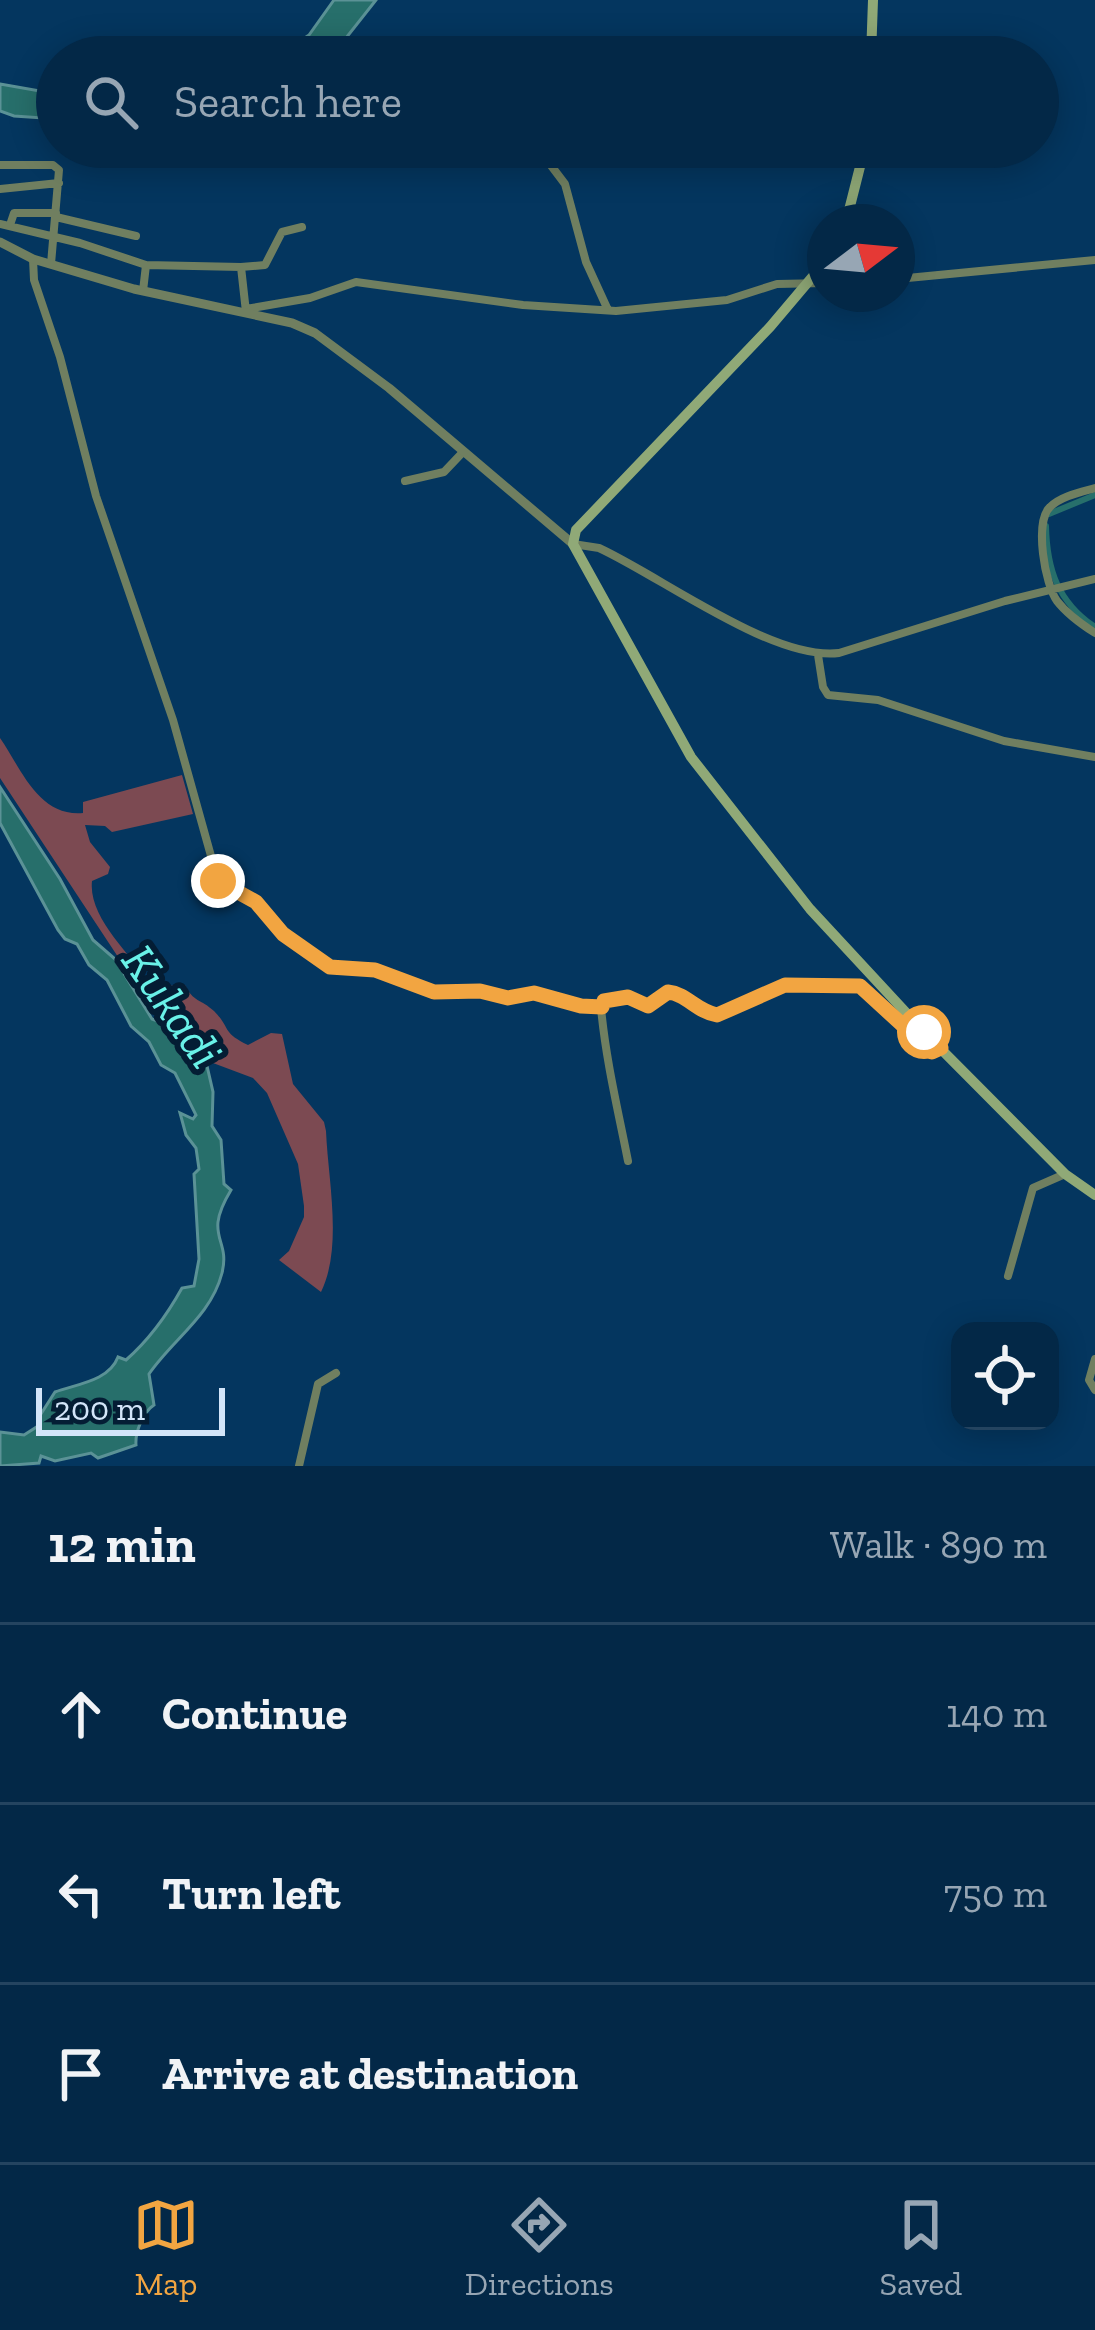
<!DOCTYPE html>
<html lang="en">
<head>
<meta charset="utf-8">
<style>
  body { margin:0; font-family:"Zilla Slab",serif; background:#0d304e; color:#f1f3f6 }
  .controls { position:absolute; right:36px; bottom:36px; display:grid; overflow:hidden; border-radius:24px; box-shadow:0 6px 30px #0003 }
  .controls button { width:108px; height:108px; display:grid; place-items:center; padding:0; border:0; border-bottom:3px solid #244460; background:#032847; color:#f1f3f6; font:60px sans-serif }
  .compass { position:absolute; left:807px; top:204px; width:108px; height:108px; border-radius:50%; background:#032847; box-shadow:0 6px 30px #0003; rotate:74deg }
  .scale { position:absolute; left:36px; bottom:30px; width:189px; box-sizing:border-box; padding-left:12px; border:6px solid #d3e5f9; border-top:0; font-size:33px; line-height:42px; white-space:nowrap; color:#d3e5f9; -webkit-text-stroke:9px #041d34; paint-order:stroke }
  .stop { position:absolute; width:36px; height:36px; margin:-27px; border:9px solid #f2a541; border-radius:50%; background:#fff }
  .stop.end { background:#f2a541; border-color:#fff; box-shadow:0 3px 12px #0008 }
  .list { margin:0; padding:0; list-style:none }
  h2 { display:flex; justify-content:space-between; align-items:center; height:156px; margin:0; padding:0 48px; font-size:51px }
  h2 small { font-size:39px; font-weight:400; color:#97a6b4 }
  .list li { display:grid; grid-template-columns:78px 1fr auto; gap:36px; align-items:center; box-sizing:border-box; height:180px; padding:0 48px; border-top:3px solid #244460 }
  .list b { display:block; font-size:45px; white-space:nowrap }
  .list em { font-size:39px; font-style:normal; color:#97a6b4 }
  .icon { flex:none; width:66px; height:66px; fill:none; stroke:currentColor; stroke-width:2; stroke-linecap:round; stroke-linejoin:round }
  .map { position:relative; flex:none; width:1095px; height:1466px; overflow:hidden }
  .search { position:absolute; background:#032847; box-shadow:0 6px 30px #0003; left:36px; right:36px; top:36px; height:132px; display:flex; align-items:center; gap:30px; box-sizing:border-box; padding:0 42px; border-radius:66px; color:#97a6b4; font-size:45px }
  .sheet { height:696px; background:#032847 }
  nav { display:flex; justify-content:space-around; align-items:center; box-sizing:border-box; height:168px; border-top:3px solid #244460; background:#032847; font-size:33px; color:#97a6b4 }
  nav a { display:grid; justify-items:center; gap:6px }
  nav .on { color:#f2a541 }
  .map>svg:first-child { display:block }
  .green { fill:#7c4a52 }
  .water { fill:#276f6b; stroke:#5b9296; stroke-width:3 }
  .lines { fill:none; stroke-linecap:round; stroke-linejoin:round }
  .canal { stroke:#276f6b; stroke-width:6 }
  .minor { stroke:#707f60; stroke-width:8 }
  .tertiary { stroke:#707f60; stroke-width:9 }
  .secondary { stroke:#90a977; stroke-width:10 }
  .route { stroke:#f2a541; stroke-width:15 }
  .labels { text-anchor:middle; stroke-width:12; stroke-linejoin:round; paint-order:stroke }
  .water-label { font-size:48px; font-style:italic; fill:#69f1e8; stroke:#041d34 }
</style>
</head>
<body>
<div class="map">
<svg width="1095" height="1466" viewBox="0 0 1095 1466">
  <rect width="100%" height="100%" fill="#04365f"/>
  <path class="green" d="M0,738C21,768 38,817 83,813V802L182,775L193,814L112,832L105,826L85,825L90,842L110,867L108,874L92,881C88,918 131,953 149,984L159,976L165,986L185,985C193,1002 201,999 214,1011C231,1028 221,1032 248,1045L271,1033L282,1034L293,1084L324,1122L326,1131C328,1180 343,1247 321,1292L279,1260L289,1251L304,1217V1206L298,1164L267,1093L253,1078L213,1063L189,1032L153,1010L0,778Z"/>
  <path class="water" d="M334,0H376L331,57H277L309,35Z
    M0,84L57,94V119L14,116L0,111Z
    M0,787L60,879L93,940L115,959L152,1019L176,1028L198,1061L207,1066L213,1092L212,1126L221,1140L224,1184L231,1190C202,1238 231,1237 222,1273C211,1316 173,1339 149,1374L154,1405C143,1412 135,1432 136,1445L98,1458L91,1453L55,1461L41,1456L39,1463L0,1466V1432L24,1435L38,1426L39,1417L55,1392C77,1384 109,1381 118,1357L126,1360C150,1339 167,1315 182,1288L194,1286L199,1259L194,1174L199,1169L196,1148L186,1135L180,1113L193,1119L196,1115L175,1073L161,1065L149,1042L131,1026L107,980L89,965L77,944L65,939L58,930L0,823Z"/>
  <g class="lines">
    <path class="canal" d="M1049,514L1095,495
      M1046,526C1047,570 1058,602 1095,627"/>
    <path class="minor" d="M537,147L565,184L586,262L608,310
      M0,165H53L59,170L51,264
      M0,189L59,183
      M56,217L136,236
      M0,224L80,243L146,265L143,291
      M10,225L14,213H56
      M33,259L34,280L60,357L96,496L173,720L218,881L257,902L283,934L335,968L375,970L435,992L480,991L508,997L534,993L581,1006L601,1007
      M146,265L241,267L246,312
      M241,267L265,265L282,232L302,227
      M897,279L1095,260
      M246,309L310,298L356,282L523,305L616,311L727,300L777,284L825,283
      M405,481L444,472L463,452
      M1095,488C1081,492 1061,496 1050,507C1034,522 1045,585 1057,601C1067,614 1081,624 1095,633
      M573,544L599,548C662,577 773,661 839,653L1005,601L1095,579
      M818,655L823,687L828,695L878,700L1004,741L1095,757
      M628,1161C618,1110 606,1061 601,1008L608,1000L627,997L648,1006L664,993H678L692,1007L717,1015L785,985L860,986L932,1052L941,1049
      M1008,1276L1033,1188L1065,1174
      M1095,1359L1089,1380L1095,1390
      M299,1466L318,1384L336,1373"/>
    <path class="tertiary" d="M0,242L33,259L134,289L292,323L315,333L389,388L573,544"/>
    <path class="secondary" d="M871,57L873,0
      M846,222L865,147
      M825,262L770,327L576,530L573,544L691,757L810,909L924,1032L1065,1174L1095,1195"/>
  </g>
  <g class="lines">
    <path class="route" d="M218,881L256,902L283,934L330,967L375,970L434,992L480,991L508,998L534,993L581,1006L602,1007L604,1001L628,997L648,1006L668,992C687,994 696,1011 717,1015L785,985L860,986L932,1052L941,1048L924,1032"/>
  </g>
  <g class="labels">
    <g class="water-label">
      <text transform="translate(173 1006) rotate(55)" y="17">Kukadi</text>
    </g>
  </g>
</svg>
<div class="controls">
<button><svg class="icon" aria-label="locate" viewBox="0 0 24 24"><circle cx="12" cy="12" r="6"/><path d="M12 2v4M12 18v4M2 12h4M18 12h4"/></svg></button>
</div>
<svg class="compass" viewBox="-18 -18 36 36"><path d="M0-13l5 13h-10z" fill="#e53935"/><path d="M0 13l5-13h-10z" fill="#97a6b4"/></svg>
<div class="scale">200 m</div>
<div class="stop" style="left:924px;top:1032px"></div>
<div class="stop end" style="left:218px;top:881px"></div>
<div class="search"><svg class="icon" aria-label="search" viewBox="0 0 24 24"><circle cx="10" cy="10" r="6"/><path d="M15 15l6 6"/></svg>Search here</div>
</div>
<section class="sheet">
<h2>12 min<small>Walk · 890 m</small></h2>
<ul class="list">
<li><svg class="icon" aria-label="ahead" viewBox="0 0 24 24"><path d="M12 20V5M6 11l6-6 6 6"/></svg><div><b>Continue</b></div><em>140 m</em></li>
<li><svg class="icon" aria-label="left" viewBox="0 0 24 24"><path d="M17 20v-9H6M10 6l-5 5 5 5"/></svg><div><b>Turn left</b></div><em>750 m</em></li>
<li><svg class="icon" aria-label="arrive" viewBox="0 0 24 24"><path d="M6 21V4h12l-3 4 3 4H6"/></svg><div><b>Arrive at destination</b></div></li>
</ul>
</section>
<nav>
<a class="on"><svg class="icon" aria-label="map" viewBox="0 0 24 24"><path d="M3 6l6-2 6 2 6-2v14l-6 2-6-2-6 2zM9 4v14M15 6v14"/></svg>Map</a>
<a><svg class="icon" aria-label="directions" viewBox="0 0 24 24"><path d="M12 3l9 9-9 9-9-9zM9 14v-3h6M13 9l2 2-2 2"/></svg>Directions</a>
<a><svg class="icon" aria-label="saved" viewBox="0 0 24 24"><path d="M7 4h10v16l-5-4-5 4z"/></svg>Saved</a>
</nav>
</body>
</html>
